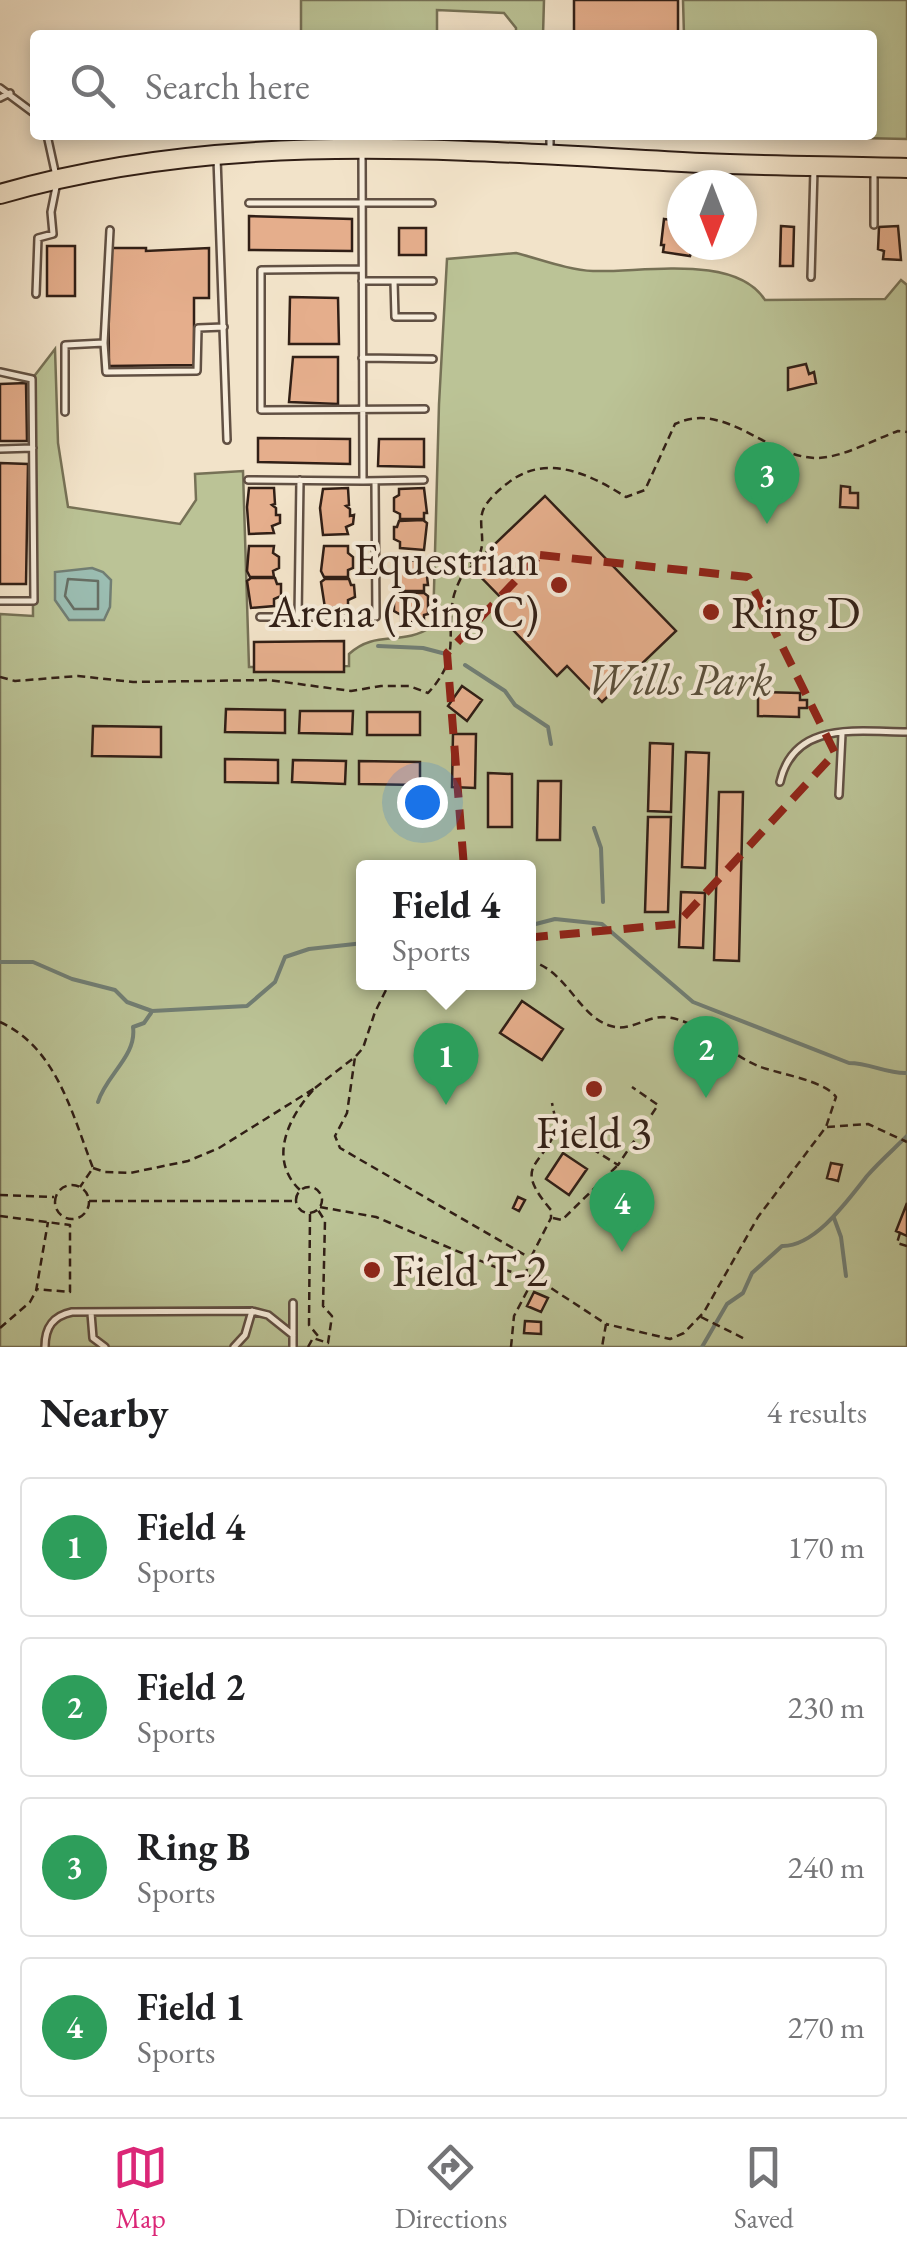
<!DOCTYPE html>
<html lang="en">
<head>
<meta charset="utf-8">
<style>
  body { margin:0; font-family:"EB Garamond",serif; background:#f2f2f2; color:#202124 }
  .compass { position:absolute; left:667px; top:170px; width:90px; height:90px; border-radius:50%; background:#fff; box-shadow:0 5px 15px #0003; rotate:180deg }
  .you { position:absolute; left:422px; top:802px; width:35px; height:35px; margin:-25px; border:8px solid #fff; border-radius:50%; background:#1a73e8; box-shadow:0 0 0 15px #1a73e833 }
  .badge { display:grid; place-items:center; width:65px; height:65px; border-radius:50%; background:#db2777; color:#fff; font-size:32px; font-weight:700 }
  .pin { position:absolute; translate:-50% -82px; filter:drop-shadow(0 2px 5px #0008) }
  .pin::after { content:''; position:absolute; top:52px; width:35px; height:30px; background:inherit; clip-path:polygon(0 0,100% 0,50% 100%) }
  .popup { position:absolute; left:356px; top:860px; width:180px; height:130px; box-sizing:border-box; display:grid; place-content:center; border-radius:10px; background:#fff; filter:drop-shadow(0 2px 8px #0005); font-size:32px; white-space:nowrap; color:#757577 }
  .popup b { font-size:38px; color:#202124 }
  .popup::after { content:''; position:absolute; left:50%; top:100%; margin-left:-20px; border:20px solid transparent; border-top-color:#fff }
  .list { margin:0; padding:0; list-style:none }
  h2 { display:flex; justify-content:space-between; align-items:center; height:130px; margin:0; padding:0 40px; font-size:42px }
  h2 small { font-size:32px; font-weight:400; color:#757577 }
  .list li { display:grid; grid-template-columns:65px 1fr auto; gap:30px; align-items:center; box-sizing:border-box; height:140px; margin:0 20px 20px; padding:0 20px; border:2px solid #e0e0e0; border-radius:10px }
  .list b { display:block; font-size:38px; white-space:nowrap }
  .list p { margin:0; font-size:32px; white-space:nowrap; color:#757577 }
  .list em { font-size:32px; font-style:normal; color:#757577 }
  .icon { flex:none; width:55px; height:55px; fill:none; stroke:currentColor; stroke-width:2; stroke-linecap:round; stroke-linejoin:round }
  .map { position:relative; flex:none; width:907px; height:1347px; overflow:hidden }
  .search { position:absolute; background:#fff; box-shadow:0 5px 15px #0003; left:30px; right:30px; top:30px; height:110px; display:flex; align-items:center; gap:25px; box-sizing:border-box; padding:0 35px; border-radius:10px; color:#757577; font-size:38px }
  .sheet { height:770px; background:#fff }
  nav { display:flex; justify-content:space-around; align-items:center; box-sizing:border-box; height:140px; border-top:2px solid #e0e0e0; background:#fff; font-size:28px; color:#757577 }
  nav a { display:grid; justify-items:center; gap:5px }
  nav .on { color:#db2777 }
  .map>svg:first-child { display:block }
  .green { fill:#bbc396; stroke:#767156; stroke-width:2.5; fill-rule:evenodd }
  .water { fill:#9bbeb3; stroke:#717e74; stroke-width:2.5 }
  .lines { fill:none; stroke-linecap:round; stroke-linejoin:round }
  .shore { stroke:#666e64; stroke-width:2.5 }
  .stream { stroke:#717e74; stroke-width:4 }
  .building { fill:#e5ae8c; stroke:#311f16; stroke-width:2.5 }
  .lane-casing { stroke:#615043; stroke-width:10 }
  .highway-casing { stroke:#311f16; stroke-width:22 }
  .path { stroke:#311f16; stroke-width:2.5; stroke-dasharray:8 5; stroke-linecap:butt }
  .lane { stroke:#f7eddc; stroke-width:5 }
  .highway { stroke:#f2e3c9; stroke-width:18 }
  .marked { fill:none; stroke:#8f2418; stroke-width:8; stroke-dasharray:20 12; stroke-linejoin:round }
  .poi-dot { fill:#8f2418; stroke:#f7eddc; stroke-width:4 }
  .labels { text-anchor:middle; stroke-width:8; stroke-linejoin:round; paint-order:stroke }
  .poi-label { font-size:45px; fill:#311f16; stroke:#f7eddc; text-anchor:start }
  .park-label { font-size:45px; font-style:italic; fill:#5a503c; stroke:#f7eddc }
</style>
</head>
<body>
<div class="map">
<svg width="907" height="1347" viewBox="0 0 907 1347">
  <rect width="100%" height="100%" fill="#f2e3c9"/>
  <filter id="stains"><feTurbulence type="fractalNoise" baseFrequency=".002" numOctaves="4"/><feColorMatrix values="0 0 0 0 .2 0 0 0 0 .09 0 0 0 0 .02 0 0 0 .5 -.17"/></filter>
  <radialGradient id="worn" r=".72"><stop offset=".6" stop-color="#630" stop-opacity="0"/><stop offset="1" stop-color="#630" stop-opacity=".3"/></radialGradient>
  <path class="green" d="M301,0H544L543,35H516V28L504,13L437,10V35H301Z
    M683,0H907V139L706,135H872V35H684Z
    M516,253C540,259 568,270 593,271C641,273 735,253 765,300L885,299L901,280L907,285V1347H0V614L33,616L32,379L55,349L58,443L68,507L180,524L196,500L195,474L243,471L249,667L349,666V654C376,629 402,647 433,626L439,404L447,259ZM364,868H528V982H364Z"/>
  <path class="water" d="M92,568L103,572L111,580L110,607L104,620H69L55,600V572Z"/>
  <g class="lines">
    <path class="shore" d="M68,579L98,581V609H74L65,596Z"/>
    <path class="stream" d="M378,646L423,648L446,654
      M465,665L505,691L515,705L548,727L551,744
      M594,828L601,848L603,902
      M528,926L555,919L602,924L693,1002L849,1063C870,1063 887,1074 907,1073
      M0,962H33L72,979L115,990L127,1002L152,1011L247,1006L275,982L285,957L309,949L364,943
      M98,1102C106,1075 137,1056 133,1027L144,1023L151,1013
      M834,1218L841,1237L846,1276
      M702,1347L727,1304L743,1293L752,1273L782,1246C815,1247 848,1200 867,1176C879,1162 894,1149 907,1136"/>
  </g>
  <path class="building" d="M574,0H678V35H574Z
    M249,216L352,219V251L249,250Z
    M664,219L682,221V245H694L690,256L663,252L664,245H661Z
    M781,226L794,227L793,266H780Z
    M898,226L901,260L883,259L884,251L878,249L879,227Z
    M399,228H426V255H399Z
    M47,246H75V296H47Z
    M108,248H146V251L209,248V298H194V365L109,366Z
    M290,297L338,298L339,344H289Z
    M293,357H338V404L289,402Z
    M806,364L809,374L814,372L816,383L788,390V368Z
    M26,383L27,441H0V384Z
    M258,438L350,439V464L258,462Z
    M379,439H424V467L378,466Z
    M0,463L28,464L26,584H0Z
    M841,486L850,487V493H858V508L840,507Z
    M249,488H274L275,504L272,505L276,508V515H280V523L272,526L274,533L249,534L247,507Z
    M348,488L349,505L346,506L350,509V516L354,515L353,524L346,527L348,534L323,535L320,508L323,489Z
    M424,488L427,513H424V519H400V514L394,511V498L399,495V489Z
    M545,496L676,631L602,702L567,666L557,676L495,611L505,602L471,567Z
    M423,520L427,523L424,550L400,548V542L394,539V527H397L399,521Z
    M249,546H274L273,553L279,557V568L273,571L274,577H250L247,571Z
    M324,546H348V553L353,557V568L348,570V577H324L321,571Z
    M425,560L428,585H424V591H400L401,586L394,583V570L400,567V561Z
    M251,578H275L277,584H281V596L274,599V606L251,608L247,581Z
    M325,579H349L351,585H354L355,597L348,600V606L325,608L321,582Z
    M400,593H424L428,596V614L424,615V623L401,621V615L394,611V600L398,599Z
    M344,641V672H254V642Z
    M462,686L482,700L467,721L448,706Z
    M758,692L800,693V700H807V708H799V717L758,716Z
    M226,709L285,710V733L225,732Z
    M300,711H353L352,734L299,733Z
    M367,712H420V735H367Z
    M93,726L161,727V757L92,756Z
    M453,734H476L475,788L452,787Z
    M650,743L673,744L671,812L648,811Z
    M686,752L709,753L705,868L682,867Z
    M225,759L278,760V783L225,782Z
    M293,760L346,761L345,784L292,782Z
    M359,761L420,762V785L359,784Z
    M488,773L512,774V827H488Z
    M538,781H561L560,840H537Z
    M719,792H743L739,961L714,960Z
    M648,817H671L668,912H645Z
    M681,892L705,893L703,948L679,947Z
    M522,1001L563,1029L542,1060L500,1033Z
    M563,1153L587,1169L569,1195L546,1179Z
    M831,1163L842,1165L838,1181L827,1178Z
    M518,1197L525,1200L519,1211L513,1208Z
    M907,1203V1236L896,1231Z
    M534,1292L548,1298L541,1312L527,1306Z
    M525,1321L541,1322V1334L524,1333Z"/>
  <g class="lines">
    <defs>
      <path id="lane" d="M0,88L35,114
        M0,98L10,93
        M47,135L56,176
        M550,151V135
        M362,154L363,481L424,480
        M217,158L227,440
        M874,170V225
        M249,203H432
        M362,269L261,270V410L425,409
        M811,277L814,169
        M362,281H433
        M394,281L395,317H432
        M36,294L38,238L53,234L51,212L56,187
        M104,343L106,372L197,371L198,328L224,327
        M362,358L433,359
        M0,372L32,379L34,601H0
        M65,412V345L104,343L110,230
        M0,449L33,448
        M248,480L363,481
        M260,617H376L375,481
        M298,617L300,480
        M780,782C794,720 858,732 907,732
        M839,795L842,734
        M293,1303V1347
        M91,1313L93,1338L105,1347
        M45,1347C45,1327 53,1316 72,1312L252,1311L268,1315L293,1335
        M234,1347L245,1335L252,1311"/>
      <path id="highway" d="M0,194C230,127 466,151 702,163C770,166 839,166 907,168"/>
    </defs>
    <use href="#lane" class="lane-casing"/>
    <use href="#highway" class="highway-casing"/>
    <path class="path" d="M0,677L15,681L78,676L133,682L269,680L351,691L381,686H409L428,693C461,657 446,639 453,599C455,589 463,572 469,564C471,563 479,555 480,553C486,539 477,522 484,508C490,497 502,487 512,480C549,454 591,475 626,497L645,490L675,424C725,400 767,457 816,458C842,458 873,440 898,431L907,432
      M528,960C568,970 577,1016 611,1026C629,1032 646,1017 663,1017C700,1019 726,1053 758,1066C778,1074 824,1080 836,1097L826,1127L758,1217L704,1312L684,1333L670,1339L606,1324
      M436,982L445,987
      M0,1022C57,1048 72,1114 93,1168L80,1187
      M356,1056L363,1048L375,1012L390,982
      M315,1088L355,1057L347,1113L335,1136L340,1148L530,1258L526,1273
      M827,1127L868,1124L907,1142
      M559,1128L618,1165L658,1105L632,1087
      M93,1168L105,1172L130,1173L188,1161L219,1148L315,1088C289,1116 267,1159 300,1190
      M55 1202a17 17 0 1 1 34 0a17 17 0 1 1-34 0Z
      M296 1200a13 13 0 1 1 26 0a13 13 0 1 1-26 0Z
      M0,1195L54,1197
      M89,1201H295
      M320,1207L376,1217L500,1269L534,1277L606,1324L602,1347
      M310,1214L309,1325L318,1336
      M0,1216L70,1225V1292L36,1289
      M553,1218L562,1220L617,1166
      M900,1233L897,1243L907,1246
      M531,1257L551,1218V1210C511,1163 543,1168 557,1127L552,1103
      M701,1317L745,1339
      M0,1328L30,1302L36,1291L48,1222
      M308,1347L313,1338L328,1343L332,1316L323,1306L325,1221L318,1210
      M511,1347L514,1316L534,1278"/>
    <use href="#lane" class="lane"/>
    <use href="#highway" class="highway"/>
  </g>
  <path class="marked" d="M540,555L748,577L835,753L677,924L470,943L447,653Z"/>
  <g class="poi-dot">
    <circle cx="559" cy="585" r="10"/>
    <circle cx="711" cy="612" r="10"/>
    <circle cx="594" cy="1089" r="10"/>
    <circle cx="372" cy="1270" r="10"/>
  </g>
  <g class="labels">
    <g class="poi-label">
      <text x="539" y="575" text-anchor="end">Equestrian<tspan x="539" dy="52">Arena (Ring C)</tspan></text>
      <text x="731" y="628">Ring D</text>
      <text x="594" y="1148" text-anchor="middle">Field 3</text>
      <text x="392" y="1286">Field T-2</text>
    </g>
    <g class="park-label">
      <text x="679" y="695">Wills Park</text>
    </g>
  </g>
  <rect width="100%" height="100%" filter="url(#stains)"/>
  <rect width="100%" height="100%" fill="url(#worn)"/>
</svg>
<svg class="compass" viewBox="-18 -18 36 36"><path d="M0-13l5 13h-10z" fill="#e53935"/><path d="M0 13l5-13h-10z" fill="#757577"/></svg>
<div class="you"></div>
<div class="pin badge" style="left:446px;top:1105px;background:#2e9e5b">1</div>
<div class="popup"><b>Field 4</b>Sports</div>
<div class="pin badge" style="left:706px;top:1098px;background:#2e9e5b">2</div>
<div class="pin badge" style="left:767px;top:524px;background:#2e9e5b">3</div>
<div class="pin badge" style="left:622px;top:1252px;background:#2e9e5b">4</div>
<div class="search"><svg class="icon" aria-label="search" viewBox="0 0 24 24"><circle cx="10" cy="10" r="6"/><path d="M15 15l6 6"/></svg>Search here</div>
</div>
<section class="sheet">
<h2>Nearby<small>4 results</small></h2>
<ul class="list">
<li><span class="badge" style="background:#2e9e5b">1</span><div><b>Field 4</b><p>Sports</p></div><em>170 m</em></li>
<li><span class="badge" style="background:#2e9e5b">2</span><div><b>Field 2</b><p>Sports</p></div><em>230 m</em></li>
<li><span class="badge" style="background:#2e9e5b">3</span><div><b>Ring B</b><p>Sports</p></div><em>240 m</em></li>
<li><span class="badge" style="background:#2e9e5b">4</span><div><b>Field 1</b><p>Sports</p></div><em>270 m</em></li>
</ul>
</section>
<nav>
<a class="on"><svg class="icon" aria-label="map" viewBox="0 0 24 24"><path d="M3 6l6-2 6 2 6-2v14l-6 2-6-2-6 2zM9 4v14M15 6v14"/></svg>Map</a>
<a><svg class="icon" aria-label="directions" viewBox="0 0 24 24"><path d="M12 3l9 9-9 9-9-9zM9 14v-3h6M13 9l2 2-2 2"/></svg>Directions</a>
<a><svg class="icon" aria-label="saved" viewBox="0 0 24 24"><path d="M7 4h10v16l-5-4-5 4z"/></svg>Saved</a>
</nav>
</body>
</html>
